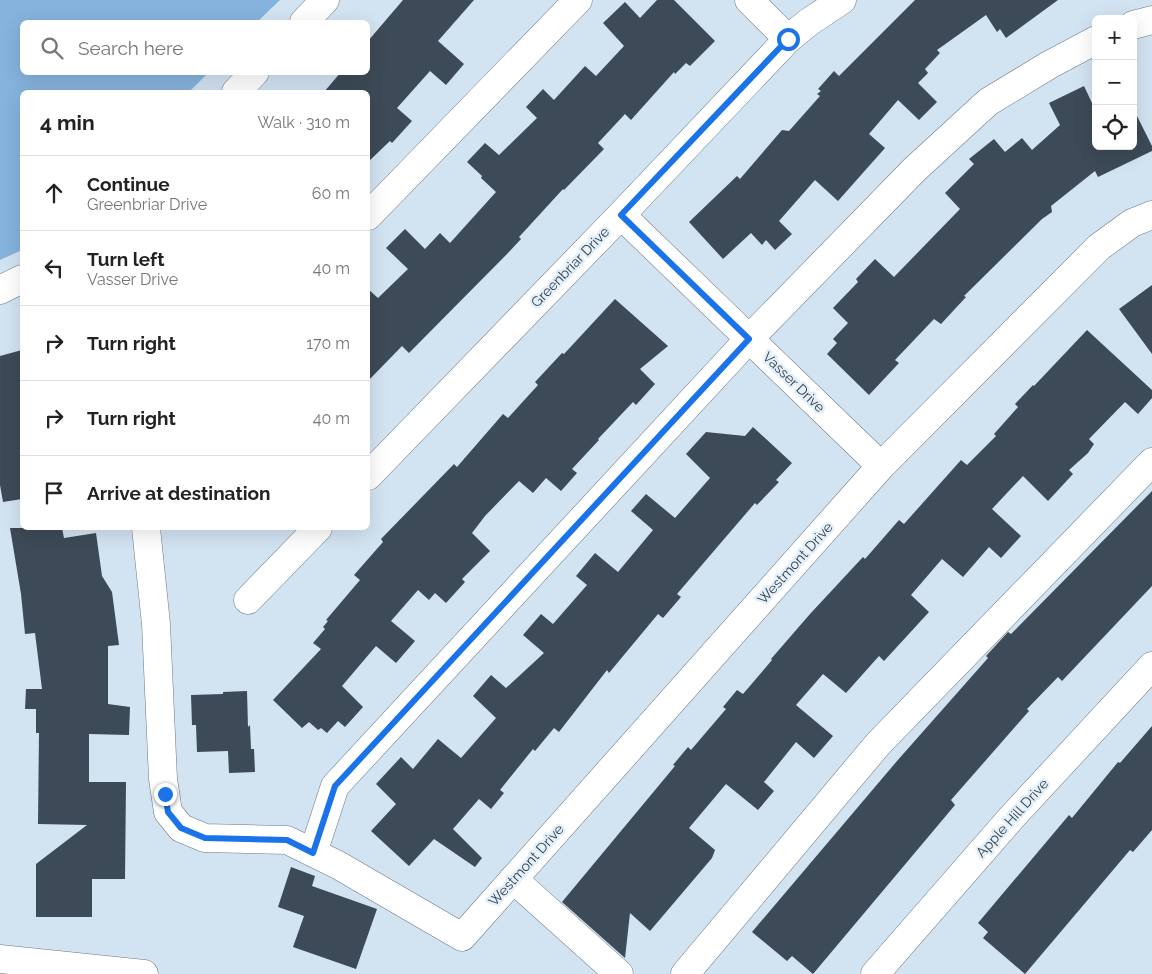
<!DOCTYPE html>
<html lang="en">
<head>
<meta charset="utf-8">
<style>
  body { margin:0; font-family:Raleway,sans-serif; background:#f2f2f2; color:#222 }
  .controls { position:absolute; right:15px; top:15px; display:grid; overflow:hidden; border-radius:8px; box-shadow:0 5px 20px #0002 }
  .controls button { width:45px; height:45px; display:grid; place-items:center; padding:0; border:0; border-bottom:1px solid #e0e0e0; background:#fff; color:#222; font:25px sans-serif }
  .stop { position:absolute; width:15px; height:15px; margin:-11px; border:4px solid #1a73e8; border-radius:50%; background:#fff }
  .stop.end { background:#1a73e8; border-color:#fff; box-shadow:0 1px 5px #0008 }
  .list { margin:0; padding:0; list-style:none }
  h2 { display:flex; justify-content:space-between; align-items:center; height:65px; margin:0; padding:0 20px; font-size:21px }
  h2 small { font-size:16px; font-weight:400; color:#767676 }
  .list li { display:grid; grid-template-columns:32px 1fr auto; gap:15px; align-items:center; box-sizing:border-box; height:75px; padding:0 20px; border-top:1px solid #e0e0e0 }
  .list b { display:block; font-size:19px; white-space:nowrap }
  .list p { margin:0; font-size:16px; white-space:nowrap; color:#767676 }
  .list em { font-size:16px; font-style:normal; color:#767676 }
  .icon { flex:none; width:28px; height:28px; fill:none; stroke:currentColor; stroke-width:2; stroke-linecap:round; stroke-linejoin:round }
  .map { position:relative; flex:none; width:1152px; height:974px; overflow:hidden }
  .search { position:absolute; background:#fff; box-shadow:0 5px 20px #0002; left:20px; top:20px; width:350px; height:55px; display:flex; align-items:center; gap:12px; box-sizing:border-box; padding:0 18px; border-radius:8px; color:#767676; font-size:19px }
  .panel { position:absolute; background:#fff; box-shadow:0 5px 20px #0002; left:20px; top:90px; width:350px; height:440px; border-radius:8px }
  .map>svg:first-child { display:block }
  .green { fill:#85b3dd }
  .building { fill:#3d4a57 }
  .lines { fill:none; stroke-linecap:round; stroke-linejoin:round }
  .minor-casing { stroke:#6a7987; stroke-width:29 }
  .major-casing { stroke:#6a7987; stroke-width:29 }
  .minor { stroke:#fff; stroke-width:28 }
  .major { stroke:#fff; stroke-width:28 }
  .route { stroke:#1a73e8; stroke-width:6 }
  .labels { text-anchor:middle; stroke-width:5; stroke-linejoin:round; paint-order:stroke }
  .street-label { font-size:14px; fill:#363c43; stroke:#e2f0fc }
</style>
</head>
<body>
<div class="map">
<svg width="1152" height="974" viewBox="0 0 1152 974">
  <rect width="100%" height="100%" fill="#d2e3f2"/>
  <path class="green" d="M0,0H280L257,22H22V72L208,73L189,92H22V250L0,260Z"/>
  <path class="building" d="M403,0H474L438,41L464,64L446,85L430,71L397,108L412,121L392,143L390,141L368,162V92H324L341,72H368V41Z
    M657,0H674L715,41L690,66L686,63L675,74L674,72L631,120L625,114L598,143L604,149L564,190L563,189L519,237L521,239L507,254L409,353L402,346L368,381V289L378,298L408,269L386,248L405,229L425,249L440,233L450,243L496,192L481,178L482,176L467,162L485,143L499,155L537,118L526,107L543,89L554,100L585,66L596,76L624,46L603,23L625,2L640,18Z
    M915,0H1058L1006,38L1000,29L997,32L986,15L937,50L940,53L925,69L928,73L918,83L937,102L919,120L898,100L869,134L885,148L838,201L815,180L779,221L792,234L775,250L766,240L762,245L751,233L723,259L689,222L737,176L740,179L782,130L789,131L820,96L817,94L821,91L818,89L834,71L839,76Z
    M1084,86L1092,103L1096,102V146H1133V108L1152,146V151L1098,177L1095,171L1051,206L1052,212L1042,219L964,296L966,297L941,324L934,319L895,360L899,363L869,395L827,354L837,343L833,339L848,323L833,308L858,282L856,279L875,259L894,277L960,209L945,193L974,164L969,159L994,139L1005,152L1022,138L1032,150L1060,125L1049,103Z
    M1152,285V354L1119,309Z
    M615,299L668,346L640,369L655,384L636,405L633,402L598,439L599,440L572,469L577,473L561,491L546,478L533,493L519,481L485,516L472,533L490,551L462,579L465,582L446,603L435,593L429,600L418,590L391,621L415,641L396,663L376,646L342,686L363,707L345,727L338,721L327,733L321,728L318,730L309,722L302,728L273,700L321,649L313,643L325,629L323,627L328,621L326,620L360,580L354,575L383,542L381,539L454,464L457,467L503,414L508,418L538,385L535,382L562,353L564,354Z
    M1087,330L1152,390V398L1138,414L1125,402L1089,439L1094,444L1088,453L1069,470L1073,474L1048,501L1023,476L992,509L1021,536L1001,558L989,547L963,577L942,559L911,595L929,612L884,661L879,656L846,693L823,674L796,705L833,736L814,758L796,742L764,782L774,791L758,810L726,784L689,828L715,850L712,858L650,931L630,913L625,958L562,902L675,766L673,765L688,747L691,750L726,709L723,707L737,690L743,694L772,660L771,659L810,614L863,557L865,559L899,520L904,524L961,460L967,465L996,436L994,434L1018,407L1015,404L1033,385L1034,386Z
    M22,350V499L3,502L0,485V356Z
    M753,427L792,463L776,480L779,482L757,505L755,503L677,594L681,597L663,618L658,614L609,673L607,670L559,732L554,728L535,751L533,749L500,790L504,793L491,809L479,799L453,829L482,858L475,867L434,839L409,866L371,831L396,804L376,784L401,757L413,769L438,739L461,758L496,718L473,696L491,675L506,688L544,653L523,635L541,614L553,624L587,585L576,576L595,553L618,572L653,530L631,511L646,494L675,518L710,478L686,454L706,432L745,436Z
    M1152,491V586L1062,681L1058,677L1027,709L1029,711L951,800L955,805L813,974L792,956L787,961L752,932L897,761L988,658L986,656L1008,632L1011,634Z
    M10,528H62L64,538L96,533L102,576L112,592L119,645L108,646V704L130,707L129,735L89,734V782H126L125,879H92V917H36V864L87,825L38,824L39,733H36V709H25L26,689H42L35,633L25,634L21,594Z
    M247,691L248,727L250,725L251,749H254L255,772L229,773L228,751L197,752L196,725H192L191,695L223,694V692Z
    M1152,726V830L1133,852L1130,850L1025,974L983,938L988,932L978,923L1069,815L1072,818L1118,762L1120,763Z
    M291,867L315,876L312,886L377,909L356,969L293,947L304,916L278,907Z"/>
  <g class="lines">
    <defs>
      <path id="minor" d="M749,0L788,39
        M304,22L325,0
        M1133,25L1152,20
        M236,92L255,72
        M621,215L881,466
        M368,216L578,0
        M0,290L22,279
        M368,476L621,215L788,39L809,22L842,0
        M146,528L156,624L163,779L168,812L181,828L205,838L287,840L338,865L462,937L881,466L1099,247L1132,223L1152,215
        M248,600L318,528
        M313,853L335,786L749,339L915,169L988,102L1049,65L1096,40
        M513,879L619,974
        M685,974L878,744L1152,462
        M875,974L1012,817L1152,666"/>
      <path id="major" d="M0,959L144,974"/>
    </defs>
    <use href="#minor" class="minor-casing"/>
    <use href="#major" class="major-casing"/>
    <use href="#minor" class="minor"/>
    <use href="#major" class="major"/>
  </g>
  <g class="lines">
    <path class="route" d="M165,794L168,812L181,828L205,838L287,840L313,853L335,786L749,339L621,215L788,39"/>
  </g>
  <g class="labels">
    <g class="street-label">
      <text transform="translate(570 267) rotate(-46)" y="5">Greenbriar Drive</text>
      <text transform="translate(794 382) rotate(44)" y="5">Vasser Drive</text>
      <text transform="translate(795 563) rotate(-48)" y="5">Westmont Drive</text>
      <text transform="translate(1012 818) rotate(-48)" y="5">Apple Hill Drive</text>
      <text transform="translate(526 865) rotate(-48)" y="5">Westmont Drive</text>
    </g>
  </g>
</svg>
<div class="controls">
<button>+</button>
<button>−</button>
<button><svg class="icon" aria-label="locate" viewBox="0 0 24 24"><circle cx="12" cy="12" r="6"/><path d="M12 2v4M12 18v4M2 12h4M18 12h4"/></svg></button>
</div>
<div class="stop" style="left:788px;top:39px"></div>
<div class="stop end" style="left:165px;top:794px"></div>
<div class="search"><svg class="icon" aria-label="search" viewBox="0 0 24 24"><circle cx="10" cy="10" r="6"/><path d="M15 15l6 6"/></svg>Search here</div>
<section class="panel">
<h2>4 min<small>Walk · 310 m</small></h2>
<ul class="list">
<li><svg class="icon" aria-label="ahead" viewBox="0 0 24 24"><path d="M12 20V5M6 11l6-6 6 6"/></svg><div><b>Continue</b><p>Greenbriar Drive</p></div><em>60 m</em></li>
<li><svg class="icon" aria-label="left" viewBox="0 0 24 24"><path d="M17 20v-9H6M10 6l-5 5 5 5"/></svg><div><b>Turn left</b><p>Vasser Drive</p></div><em>40 m</em></li>
<li><svg class="icon" aria-label="right" viewBox="0 0 24 24"><path d="M7 20v-9h11M14 6l5 5-5 5"/></svg><div><b>Turn right</b></div><em>170 m</em></li>
<li><svg class="icon" aria-label="right" viewBox="0 0 24 24"><path d="M7 20v-9h11M14 6l5 5-5 5"/></svg><div><b>Turn right</b></div><em>40 m</em></li>
<li><svg class="icon" aria-label="arrive" viewBox="0 0 24 24"><path d="M6 21V4h12l-3 4 3 4H6"/></svg><div><b>Arrive at destination</b></div></li>
</ul>
</section>
</div>
</body>
</html>
